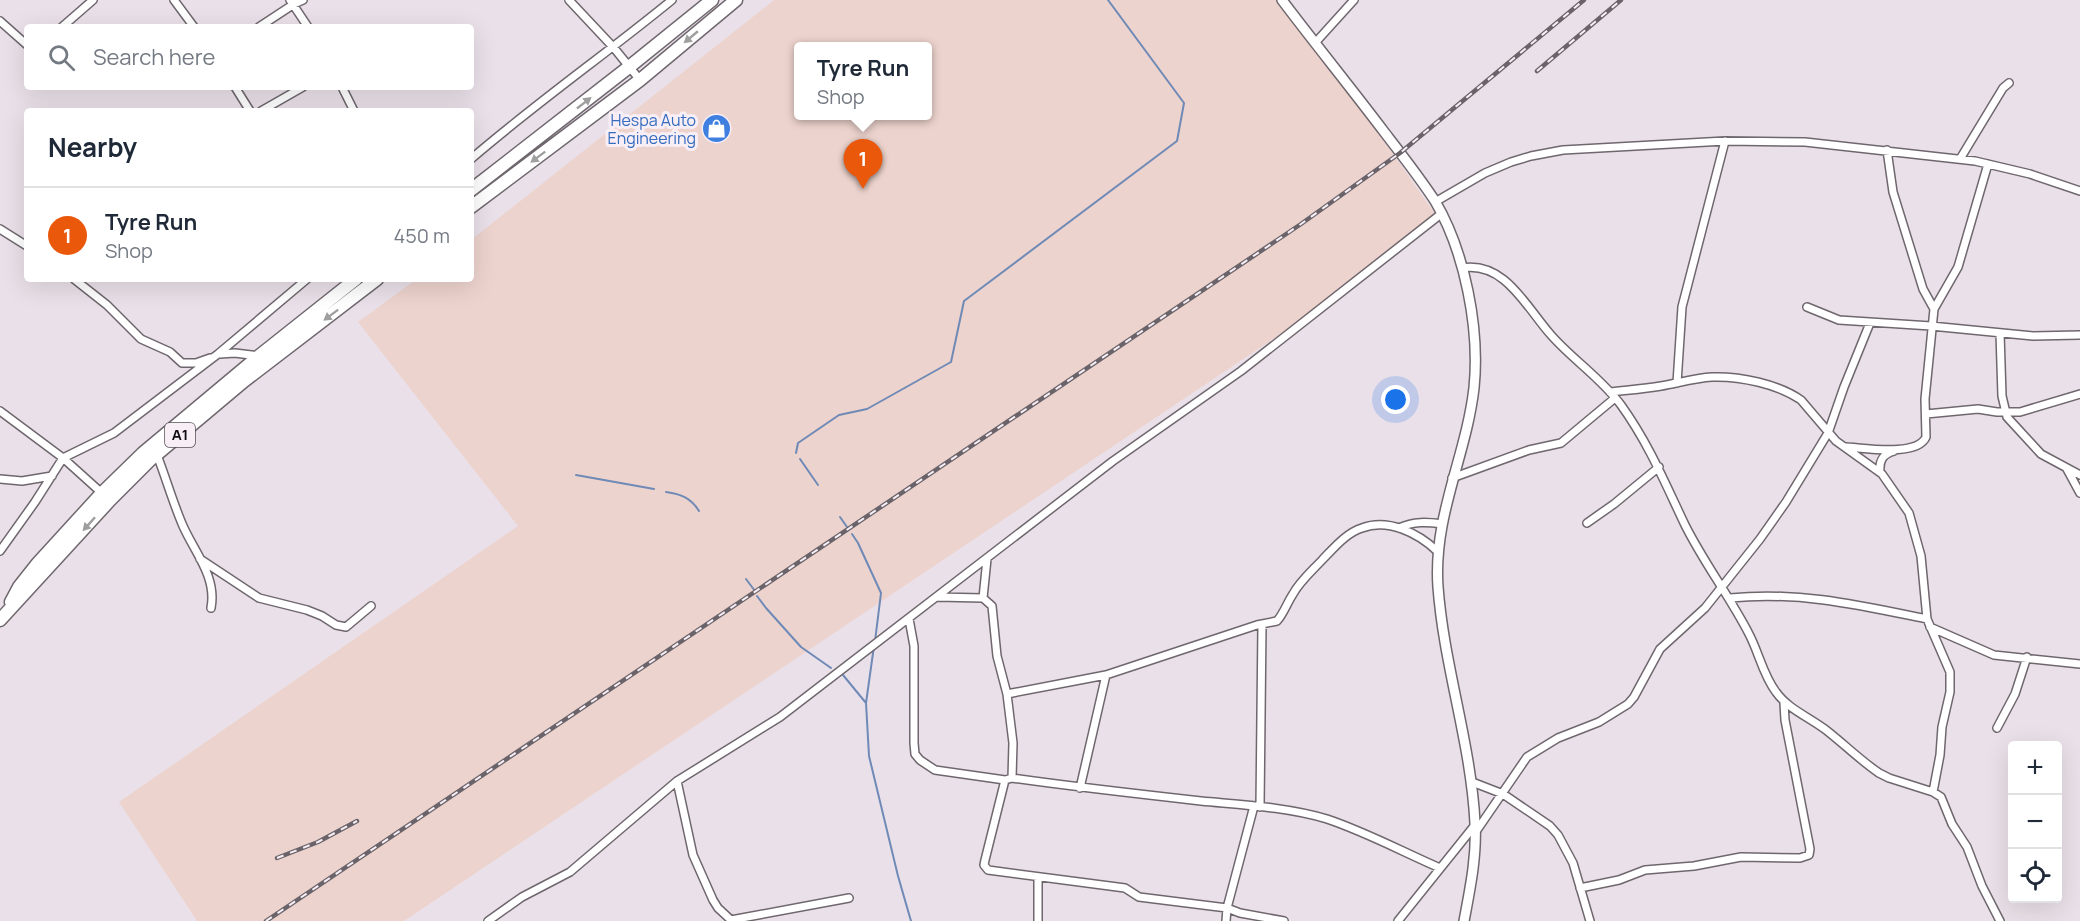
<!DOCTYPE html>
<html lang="en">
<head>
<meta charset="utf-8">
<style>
  body { margin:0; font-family:Manrope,sans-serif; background:#f6f6f7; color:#1f2937 }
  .controls { position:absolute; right:18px; bottom:18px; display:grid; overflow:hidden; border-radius:6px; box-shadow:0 6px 24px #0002 }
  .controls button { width:54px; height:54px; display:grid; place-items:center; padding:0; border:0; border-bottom:2px solid #e0e1e3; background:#fff; color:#1f2937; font:30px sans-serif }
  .you { position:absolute; left:1396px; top:400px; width:21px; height:21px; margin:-15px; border:4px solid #fff; border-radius:50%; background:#1a73e8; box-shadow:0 0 0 9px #1a73e833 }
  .badge { display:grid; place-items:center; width:39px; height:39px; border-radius:50%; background:#ea580c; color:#fff; font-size:20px; font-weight:700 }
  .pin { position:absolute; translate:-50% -50px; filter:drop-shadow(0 2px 3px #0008) }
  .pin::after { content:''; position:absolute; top:32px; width:21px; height:18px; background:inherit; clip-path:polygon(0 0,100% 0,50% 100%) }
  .popup { position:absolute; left:794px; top:42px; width:138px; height:78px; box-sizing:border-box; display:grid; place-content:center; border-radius:6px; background:#fff; filter:drop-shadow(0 2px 4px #0005); font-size:20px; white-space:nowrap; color:#747a83 }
  .popup b { font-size:22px; color:#1f2937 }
  .popup::after { content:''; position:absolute; left:50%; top:100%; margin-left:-12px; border:12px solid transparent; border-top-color:#fff }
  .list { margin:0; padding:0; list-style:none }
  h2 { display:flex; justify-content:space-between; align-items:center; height:78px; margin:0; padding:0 24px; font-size:26px }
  h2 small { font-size:20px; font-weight:400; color:#747a83 }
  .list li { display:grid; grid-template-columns:39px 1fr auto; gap:18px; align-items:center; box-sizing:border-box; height:96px; padding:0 24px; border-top:2px solid #e0e1e3 }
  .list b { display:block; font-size:22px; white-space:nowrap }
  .list p { margin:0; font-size:20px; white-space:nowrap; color:#747a83 }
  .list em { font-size:20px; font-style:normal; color:#747a83 }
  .icon { flex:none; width:33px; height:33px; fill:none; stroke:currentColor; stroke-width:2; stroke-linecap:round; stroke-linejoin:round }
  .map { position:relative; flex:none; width:2080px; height:921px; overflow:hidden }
  .search { position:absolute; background:#fff; box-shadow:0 6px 24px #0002; left:24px; top:24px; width:450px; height:66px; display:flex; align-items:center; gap:15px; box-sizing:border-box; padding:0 21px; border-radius:6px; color:#747a83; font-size:22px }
  .panel { position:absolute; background:#fff; box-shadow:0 6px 24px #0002; left:24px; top:108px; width:450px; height:174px; border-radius:6px }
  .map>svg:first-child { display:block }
  .commercial { fill:#edd3cd; fill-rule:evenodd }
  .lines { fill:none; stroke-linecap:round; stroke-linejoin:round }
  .stream { stroke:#6f8ab7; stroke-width:2 }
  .street-casing { stroke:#6f676e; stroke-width:10 }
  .secondary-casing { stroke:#6f676e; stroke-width:12 }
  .highway-casing { stroke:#6f676e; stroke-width:15 }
  .street { stroke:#fff; stroke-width:7 }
  .secondary { stroke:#fff; stroke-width:9 }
  .highway { stroke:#fff; stroke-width:12 }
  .rail-casing { stroke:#6a646a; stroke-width:4.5 }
  .rail { stroke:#f7eef6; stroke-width:2; stroke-dasharray:7; stroke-linecap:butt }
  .oneway { fill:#a09fa0 }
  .labels { text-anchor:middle; stroke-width:6; stroke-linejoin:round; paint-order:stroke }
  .shield { fill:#f7eef6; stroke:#565156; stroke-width:1.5 }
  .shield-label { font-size:15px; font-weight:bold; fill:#110e11 }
  .shop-label { font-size:16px; fill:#366cbe; stroke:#f7eef6; text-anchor:end }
</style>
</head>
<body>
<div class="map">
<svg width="2080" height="921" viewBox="0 0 2080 921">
  <rect width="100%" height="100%" fill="#eae0e9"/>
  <path class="commercial" d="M774,0H1277L1366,115L1435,214L1288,329L404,921H197L119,802L518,526L358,322L417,279H471V240ZM798,46H928V116H798Z"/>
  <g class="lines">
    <path class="stream" d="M796,453L798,443L839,415L867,409L951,362L964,301L1177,141L1184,103L1108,0
      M800,459L818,485
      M576,475L654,489
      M666,492C681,494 691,498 699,511
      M840,517L847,527
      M852,534L858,543L881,593L875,641
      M746,579L755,591
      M757,596L766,608L801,647L831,668
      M874,646L866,703L869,756L898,876L911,921
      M843,675L866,703"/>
    <defs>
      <path id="street" d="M174,0L194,27
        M290,0L308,27
        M569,0L614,48L640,80
        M0,21L27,45
        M62,27L93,0
        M259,27L294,4L303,0
        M1315,43L1354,0
        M235,87L250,111
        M342,87L354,111
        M261,111L303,87
        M1887,150L1893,192L1923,289L1934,309
        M471,159C536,103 606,54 672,0
        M1960,159L2003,88L2009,83
        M1435,202L1485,173L1511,162L1531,156L1563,150L1725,141L1805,142L1975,161L2030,174L2080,191
        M0,229L27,246
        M1462,268C1505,261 1526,307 1551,335C1573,360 1601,378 1621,405C1649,444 1665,483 1685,525C1704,563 1730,597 1749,634C1759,653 1763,675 1776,692C1788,709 1809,717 1826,730C1844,744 1860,760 1879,773L1889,778L1933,792
        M74,279L107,305L141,339L170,352L182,363H196L210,358
        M1807,307L1839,320L1931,326L2033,336L2080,335
        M2000,333L2002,396L2007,417L2041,454L2080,475
        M220,354L235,353L259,356
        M1677,383L1682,307L1725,141
        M1610,392C1627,390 1644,389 1661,386C1678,383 1695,378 1712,377C1740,376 1778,384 1801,400L1836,441L1882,474L1909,513L1921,556L1927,619L1950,672V692L1942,727L1940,755L1933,792L1941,797L1952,824L1967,847L1982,886L2000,921
        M0,411L63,458L104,495
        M1926,414L1978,409L1997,412H2020L2080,394
        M1846,447C1865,448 1917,457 1926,437L1925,399L1934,309L1958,267L1988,164
        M157,455C166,478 173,503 183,526C195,553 217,577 211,608
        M2067,469L2080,493
        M1880,472C1879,460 1883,454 1894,451
        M1452,478L1529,450L1561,443L1615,398
        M0,479L22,481L52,476
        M1587,523L1614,504L1659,467
        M1399,528C1414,521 1427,522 1442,524
        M0,551L35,502L63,458L114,433L218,354L307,279
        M200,559L259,598L307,610L322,616L336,625L346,627L371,606
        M987,559L983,598L992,606L997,656L1007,694L1013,743L1012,778
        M937,597L983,598
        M1730,598C1800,591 1859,605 1927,619
        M909,619L914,646V743L915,754L920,760L935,770L1005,780L1012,778C1075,787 1138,794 1201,801C1243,805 1287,807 1327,819C1366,832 1403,852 1440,868
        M1930,627L1994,655L2080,664
        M1007,694L1106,675L1257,625L1277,621C1284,613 1287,603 1293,594C1300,581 1313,570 1323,559C1334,548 1346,533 1362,528C1388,518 1418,533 1437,551
        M1997,728L2015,694L2027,657
        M1005,780L985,860L984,865L988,870L1125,888L1139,897L1227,908L1240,913L1284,921
        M677,781L693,855L713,900L718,908L732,921
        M1472,782L1503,794L1550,826L1558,835L1573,863L1590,921
        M1080,788L1106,675
        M1260,807L1262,624
        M1475,833L1527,757L1558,738L1599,722L1628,704L1634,697L1660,649L1705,608L1760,539L1786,502L1828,433L1844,387L1870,323
        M1580,888L1619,880L1645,870L1694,866L1741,857L1800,858L1809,855L1810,849L1785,720L1784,703
        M731,920L849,898
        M488,921L522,897L570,872L677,781L780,717L1113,461L1241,371L1441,214
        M1038,921V877
        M1226,921L1227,908L1254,806
        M1398,921L1475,825"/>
      <path id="secondary" d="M1282,0C1316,45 1351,88 1385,133C1402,155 1420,178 1435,201C1465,252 1480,329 1474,388C1466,457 1433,516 1438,587C1444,667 1471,743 1475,823C1477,856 1470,889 1464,921"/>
      <path id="highway" d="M471,190L629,67L712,0
        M471,207L640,80L736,0
        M11,602L19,587L38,563L102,493L143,453L259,356L356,279
        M0,620L110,500L150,460L244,381L377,279"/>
    </defs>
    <use href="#street" class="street-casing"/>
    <use href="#secondary" class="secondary-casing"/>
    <use href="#highway" class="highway-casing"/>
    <use href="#street" class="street"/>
    <use href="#secondary" class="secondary"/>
    <use href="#highway" class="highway"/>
    <defs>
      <path id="rail" d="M1537,71L1621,0
        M277,858L318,842L357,821
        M266,921L1301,224L1400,153L1584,0"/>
    </defs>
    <use href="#rail" class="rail-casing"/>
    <use href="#rail" class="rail"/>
  </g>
  <defs><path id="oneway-solid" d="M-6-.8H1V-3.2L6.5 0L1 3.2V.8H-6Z" transform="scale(1.5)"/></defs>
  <g class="oneway">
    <use href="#oneway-solid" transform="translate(691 37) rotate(140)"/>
    <use href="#oneway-solid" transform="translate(584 103) rotate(-38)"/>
    <use href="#oneway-solid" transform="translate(538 157) rotate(143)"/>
    <use href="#oneway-solid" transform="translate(331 315) rotate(143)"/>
    <use href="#oneway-solid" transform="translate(89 524) rotate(132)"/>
  </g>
  <defs>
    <symbol id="shop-disc" viewBox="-11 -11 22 22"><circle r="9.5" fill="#3f7fe0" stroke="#f7eef6"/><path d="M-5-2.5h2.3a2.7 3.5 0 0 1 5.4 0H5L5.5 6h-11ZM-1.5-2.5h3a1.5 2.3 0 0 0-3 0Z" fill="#fff"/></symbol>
  </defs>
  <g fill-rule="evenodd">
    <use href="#shop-disc" x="700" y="112" width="33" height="33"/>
  </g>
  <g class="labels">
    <rect class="shield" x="165" y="423" width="30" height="24" rx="4.5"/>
    <g class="shield-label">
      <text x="180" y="440">A1</text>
    </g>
    <g class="shop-label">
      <text x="696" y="126">Hespa Auto<tspan x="696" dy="18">Engineering</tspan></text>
    </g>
  </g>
</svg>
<div class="controls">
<button>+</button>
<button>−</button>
<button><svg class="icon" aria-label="locate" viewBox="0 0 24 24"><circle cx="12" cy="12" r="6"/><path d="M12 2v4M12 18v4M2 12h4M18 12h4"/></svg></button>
</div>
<div class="you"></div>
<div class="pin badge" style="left:863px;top:189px">1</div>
<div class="popup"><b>Tyre Run</b>Shop</div>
<div class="search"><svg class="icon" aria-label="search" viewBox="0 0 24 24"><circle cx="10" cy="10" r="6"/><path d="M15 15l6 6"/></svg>Search here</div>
<section class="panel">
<h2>Nearby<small></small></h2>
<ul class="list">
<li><span class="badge">1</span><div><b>Tyre Run</b><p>Shop</p></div><em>450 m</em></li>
</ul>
</section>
</div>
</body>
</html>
